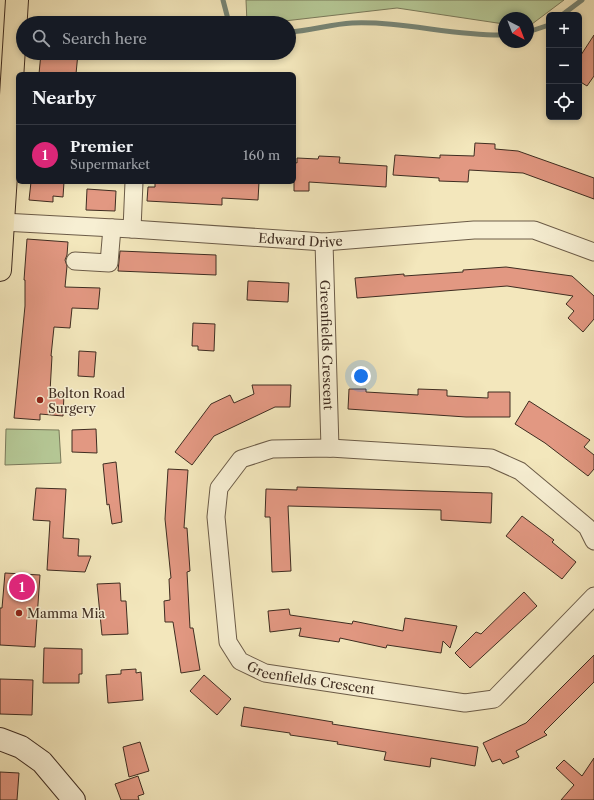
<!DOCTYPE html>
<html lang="en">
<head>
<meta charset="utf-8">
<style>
  body { margin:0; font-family:"Libre Caslon Text",serif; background:#242831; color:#f1f3f6 }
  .controls { position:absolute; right:12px; top:12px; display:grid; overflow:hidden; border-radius:6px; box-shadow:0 2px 6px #0003 }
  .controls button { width:36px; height:36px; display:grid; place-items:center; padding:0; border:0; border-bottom:1px solid #363941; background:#171b24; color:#f1f3f6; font:20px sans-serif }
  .compass { position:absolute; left:498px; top:12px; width:36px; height:36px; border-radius:50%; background:#171b24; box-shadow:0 2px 6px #0003; rotate:138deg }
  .you { position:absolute; left:361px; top:376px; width:14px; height:14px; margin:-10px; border:3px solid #fff; border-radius:50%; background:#1a73e8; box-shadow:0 0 0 6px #1a73e833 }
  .badge { display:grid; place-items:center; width:26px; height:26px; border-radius:50%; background:#db2777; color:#fff; font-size:13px; font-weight:700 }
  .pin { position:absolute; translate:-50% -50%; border:2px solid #fff; box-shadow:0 1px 4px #0006 }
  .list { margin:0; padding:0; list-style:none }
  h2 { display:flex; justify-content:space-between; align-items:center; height:52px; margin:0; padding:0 16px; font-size:17px }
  h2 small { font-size:13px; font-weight:400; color:#9ea1a6 }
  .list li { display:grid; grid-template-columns:26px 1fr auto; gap:12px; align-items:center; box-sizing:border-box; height:60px; padding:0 16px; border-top:1px solid #363941 }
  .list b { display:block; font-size:15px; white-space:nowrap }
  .list p { margin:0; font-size:13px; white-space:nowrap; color:#9ea1a6 }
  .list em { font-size:13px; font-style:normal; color:#9ea1a6 }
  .icon { flex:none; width:22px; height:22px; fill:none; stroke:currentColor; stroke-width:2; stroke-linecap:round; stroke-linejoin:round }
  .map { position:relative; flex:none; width:594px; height:800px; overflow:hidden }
  .search { position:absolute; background:#171b24; box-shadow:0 2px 6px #0003; left:16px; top:16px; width:280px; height:44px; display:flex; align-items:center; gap:10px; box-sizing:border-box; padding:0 14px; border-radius:22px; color:#9ea1a6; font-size:15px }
  .panel { position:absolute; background:#171b24; box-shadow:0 2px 6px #0003; left:16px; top:72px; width:280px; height:112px; border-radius:6px }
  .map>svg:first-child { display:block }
  .green { fill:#b5c795; stroke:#7a7a5b }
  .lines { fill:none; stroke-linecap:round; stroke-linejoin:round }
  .stream { stroke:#768576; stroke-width:5 }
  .building { fill:#e29882; stroke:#3f2d21 }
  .minor-casing { stroke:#6c5c48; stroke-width:19 }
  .secondary-casing { stroke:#3f2d21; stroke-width:24 }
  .primary-casing { stroke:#3f2d21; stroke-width:24 }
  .minor { stroke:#f7efd3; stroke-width:17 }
  .secondary { stroke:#f7efd3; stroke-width:22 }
  .primary { stroke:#f3e7bc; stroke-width:22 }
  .poi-dot { fill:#8f2418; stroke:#f7efd3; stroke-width:1.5 }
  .labels { text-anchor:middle; stroke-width:3; stroke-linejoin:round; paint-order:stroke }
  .street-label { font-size:13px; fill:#3f2d21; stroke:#f7efd3 }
  .poi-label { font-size:13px; fill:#3f2d21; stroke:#f7efd3; text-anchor:start }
</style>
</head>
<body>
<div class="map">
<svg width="594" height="800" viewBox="0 0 594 800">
  <rect width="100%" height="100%" fill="#f3e7bc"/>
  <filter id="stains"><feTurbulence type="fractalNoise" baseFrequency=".005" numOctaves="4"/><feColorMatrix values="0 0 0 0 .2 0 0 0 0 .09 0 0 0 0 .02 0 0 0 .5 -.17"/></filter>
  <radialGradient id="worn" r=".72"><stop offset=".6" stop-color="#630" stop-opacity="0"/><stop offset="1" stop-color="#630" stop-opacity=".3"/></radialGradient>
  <path class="green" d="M246,0H564L528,27V18H504V24L397,8L267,23H247Z
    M6,429L59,430L61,463L5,465Z"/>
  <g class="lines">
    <path class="stream" d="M223,0L229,23
      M562,15L582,0
      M289,32C310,31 331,24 352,23C403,21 453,36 504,35
      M528,32L549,25"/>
  </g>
  <path class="building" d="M594,35V76L587,86L579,81V58Z
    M41,53H78L76,74H39Z
    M475,143L495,144V149L518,151L594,178V199L523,173L469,170L468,182L439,181V178L393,175L395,155L440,158V155L474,156Z
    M319,156L340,157L339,163L387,166L386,187L309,182V191H294V162L297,163V158L318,159Z
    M31,182H64L63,197L53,196V202L29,200Z
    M155,182H259L258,200L222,198V205L147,201L148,187H155Z
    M87,189L116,191L115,211L86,210Z
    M27,239L68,242L67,255L65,260L67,266L65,287L100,288L98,309L72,308L70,328L54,327L51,356H52L50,392L64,394L63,416L40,414V420L14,418L25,306V280H24Z
    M120,251L216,255V275L118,271Z
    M506,267L572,276L594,296V319L583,332L568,318L574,311L566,304L573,296L507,286L357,298L355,278L404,274V276L463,272V270Z
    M248,281L289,283L288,302L247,300Z
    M193,323L215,324L214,351L198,350V346H192Z
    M79,351L96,352L94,377L78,376Z
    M252,385H291L290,407H275L214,436L192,465L175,452L211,404L230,395L234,403L254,394Z
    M349,389H366V392L418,395V389L447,390V396L488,398V392H510V417H466L348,409Z
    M529,401L590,440L584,447L594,455V469L588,476L545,443L515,424Z
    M96,429L97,453L72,452V430Z
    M116,462L122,522L112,524L109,504L107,505L103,464Z
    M168,469L188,470L184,528H187L190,571L187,572L190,628H193L200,670L181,673L173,622H165L164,601L170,600L169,579L171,578L165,519Z
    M297,487L492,493L491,523L441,520V510L288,506L291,571L272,572L270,517H265L266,489L297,490Z
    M36,488L66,489L63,538L79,539L78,556H91L85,572L47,570L50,521L33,520Z
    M522,516L554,540L552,542L576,562L562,579L506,536Z
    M5,573L40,575L35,647L0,645V608H2Z
    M120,583L121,601H126L128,634L102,635L97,584Z
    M524,592L537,606L470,668L455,653L476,632L481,634Z
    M289,609L290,615L352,624L353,621L403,631L405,618L457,626L450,648L443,641L441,653L387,645L386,648L340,638L339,642L299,636L301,628L270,632L268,611Z
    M44,648L82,649V674H79V683H43Z
    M594,655V682L544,732L547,735L516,751L519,757L503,764L500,759L492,762L483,743L526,723Z
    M136,669V673L141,672L143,700L108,703L106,675L121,674V670Z
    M204,675L231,699L217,715L190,691Z
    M0,679L33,680L32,715L0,714Z
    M244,707L333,722L332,724L478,747L475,766L431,758L430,767L384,760L386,752L337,744L338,742L290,735V733L241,726Z
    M140,742L149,771L129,777L123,747Z
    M594,758V800H561L574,785L556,768L564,760L582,776Z
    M0,772L19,773L17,800H0Z
    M138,776L144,794L138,796L139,800H121L115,784Z"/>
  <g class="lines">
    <defs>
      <g id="minor">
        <path id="s1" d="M3,222L132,229L324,242L474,230H534L594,252"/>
        <path d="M132,229L134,182"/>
        <path id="s2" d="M324,242L330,448"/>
        <path d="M75,261L109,263L112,228"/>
        <path id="s3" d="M594,541L587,527L520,471L491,458L330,448L272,449L241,459L219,488L216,517L228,642L240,661L265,673L465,703L494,699L594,596"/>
      </g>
      <path id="secondary" d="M0,739L21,747L42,762L74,800"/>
      <path id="primary" d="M0,270L17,0"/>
    </defs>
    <use href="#minor" class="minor-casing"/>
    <use href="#secondary" class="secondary-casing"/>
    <use href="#primary" class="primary-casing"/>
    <use href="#minor" class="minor"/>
    <use href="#secondary" class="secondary"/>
    <use href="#primary" class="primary"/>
  </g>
  <g class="poi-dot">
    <circle cx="40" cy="400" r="4"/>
    <circle cx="19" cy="613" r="4"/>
  </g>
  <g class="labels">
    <g class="street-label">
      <text dy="5" stroke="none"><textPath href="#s1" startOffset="298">Edward Drive</textPath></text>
      <text dy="5" stroke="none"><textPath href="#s2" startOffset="103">Greenfields Crescent</textPath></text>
      <text dy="5" stroke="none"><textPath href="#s3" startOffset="674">Greenfields Crescent</textPath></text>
    </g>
    <g class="poi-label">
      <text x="48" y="398">Bolton Road<tspan x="48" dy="15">Surgery</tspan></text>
      <text x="27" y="618">Mamma Mia</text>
    </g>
  </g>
  <rect width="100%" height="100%" filter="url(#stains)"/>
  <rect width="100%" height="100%" fill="url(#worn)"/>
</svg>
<div class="controls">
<button>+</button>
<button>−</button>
<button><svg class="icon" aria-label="locate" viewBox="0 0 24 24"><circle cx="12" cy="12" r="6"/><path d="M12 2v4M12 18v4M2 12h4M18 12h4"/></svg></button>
</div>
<svg class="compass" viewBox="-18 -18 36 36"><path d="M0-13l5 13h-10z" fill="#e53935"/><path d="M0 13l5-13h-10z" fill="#9ea1a6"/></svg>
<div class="you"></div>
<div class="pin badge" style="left:22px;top:587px">1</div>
<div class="search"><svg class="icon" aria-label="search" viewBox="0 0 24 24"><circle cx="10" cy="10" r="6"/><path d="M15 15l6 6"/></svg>Search here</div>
<section class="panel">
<h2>Nearby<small></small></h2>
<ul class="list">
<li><span class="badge">1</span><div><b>Premier</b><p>Supermarket</p></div><em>160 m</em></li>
</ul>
</section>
</div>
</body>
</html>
